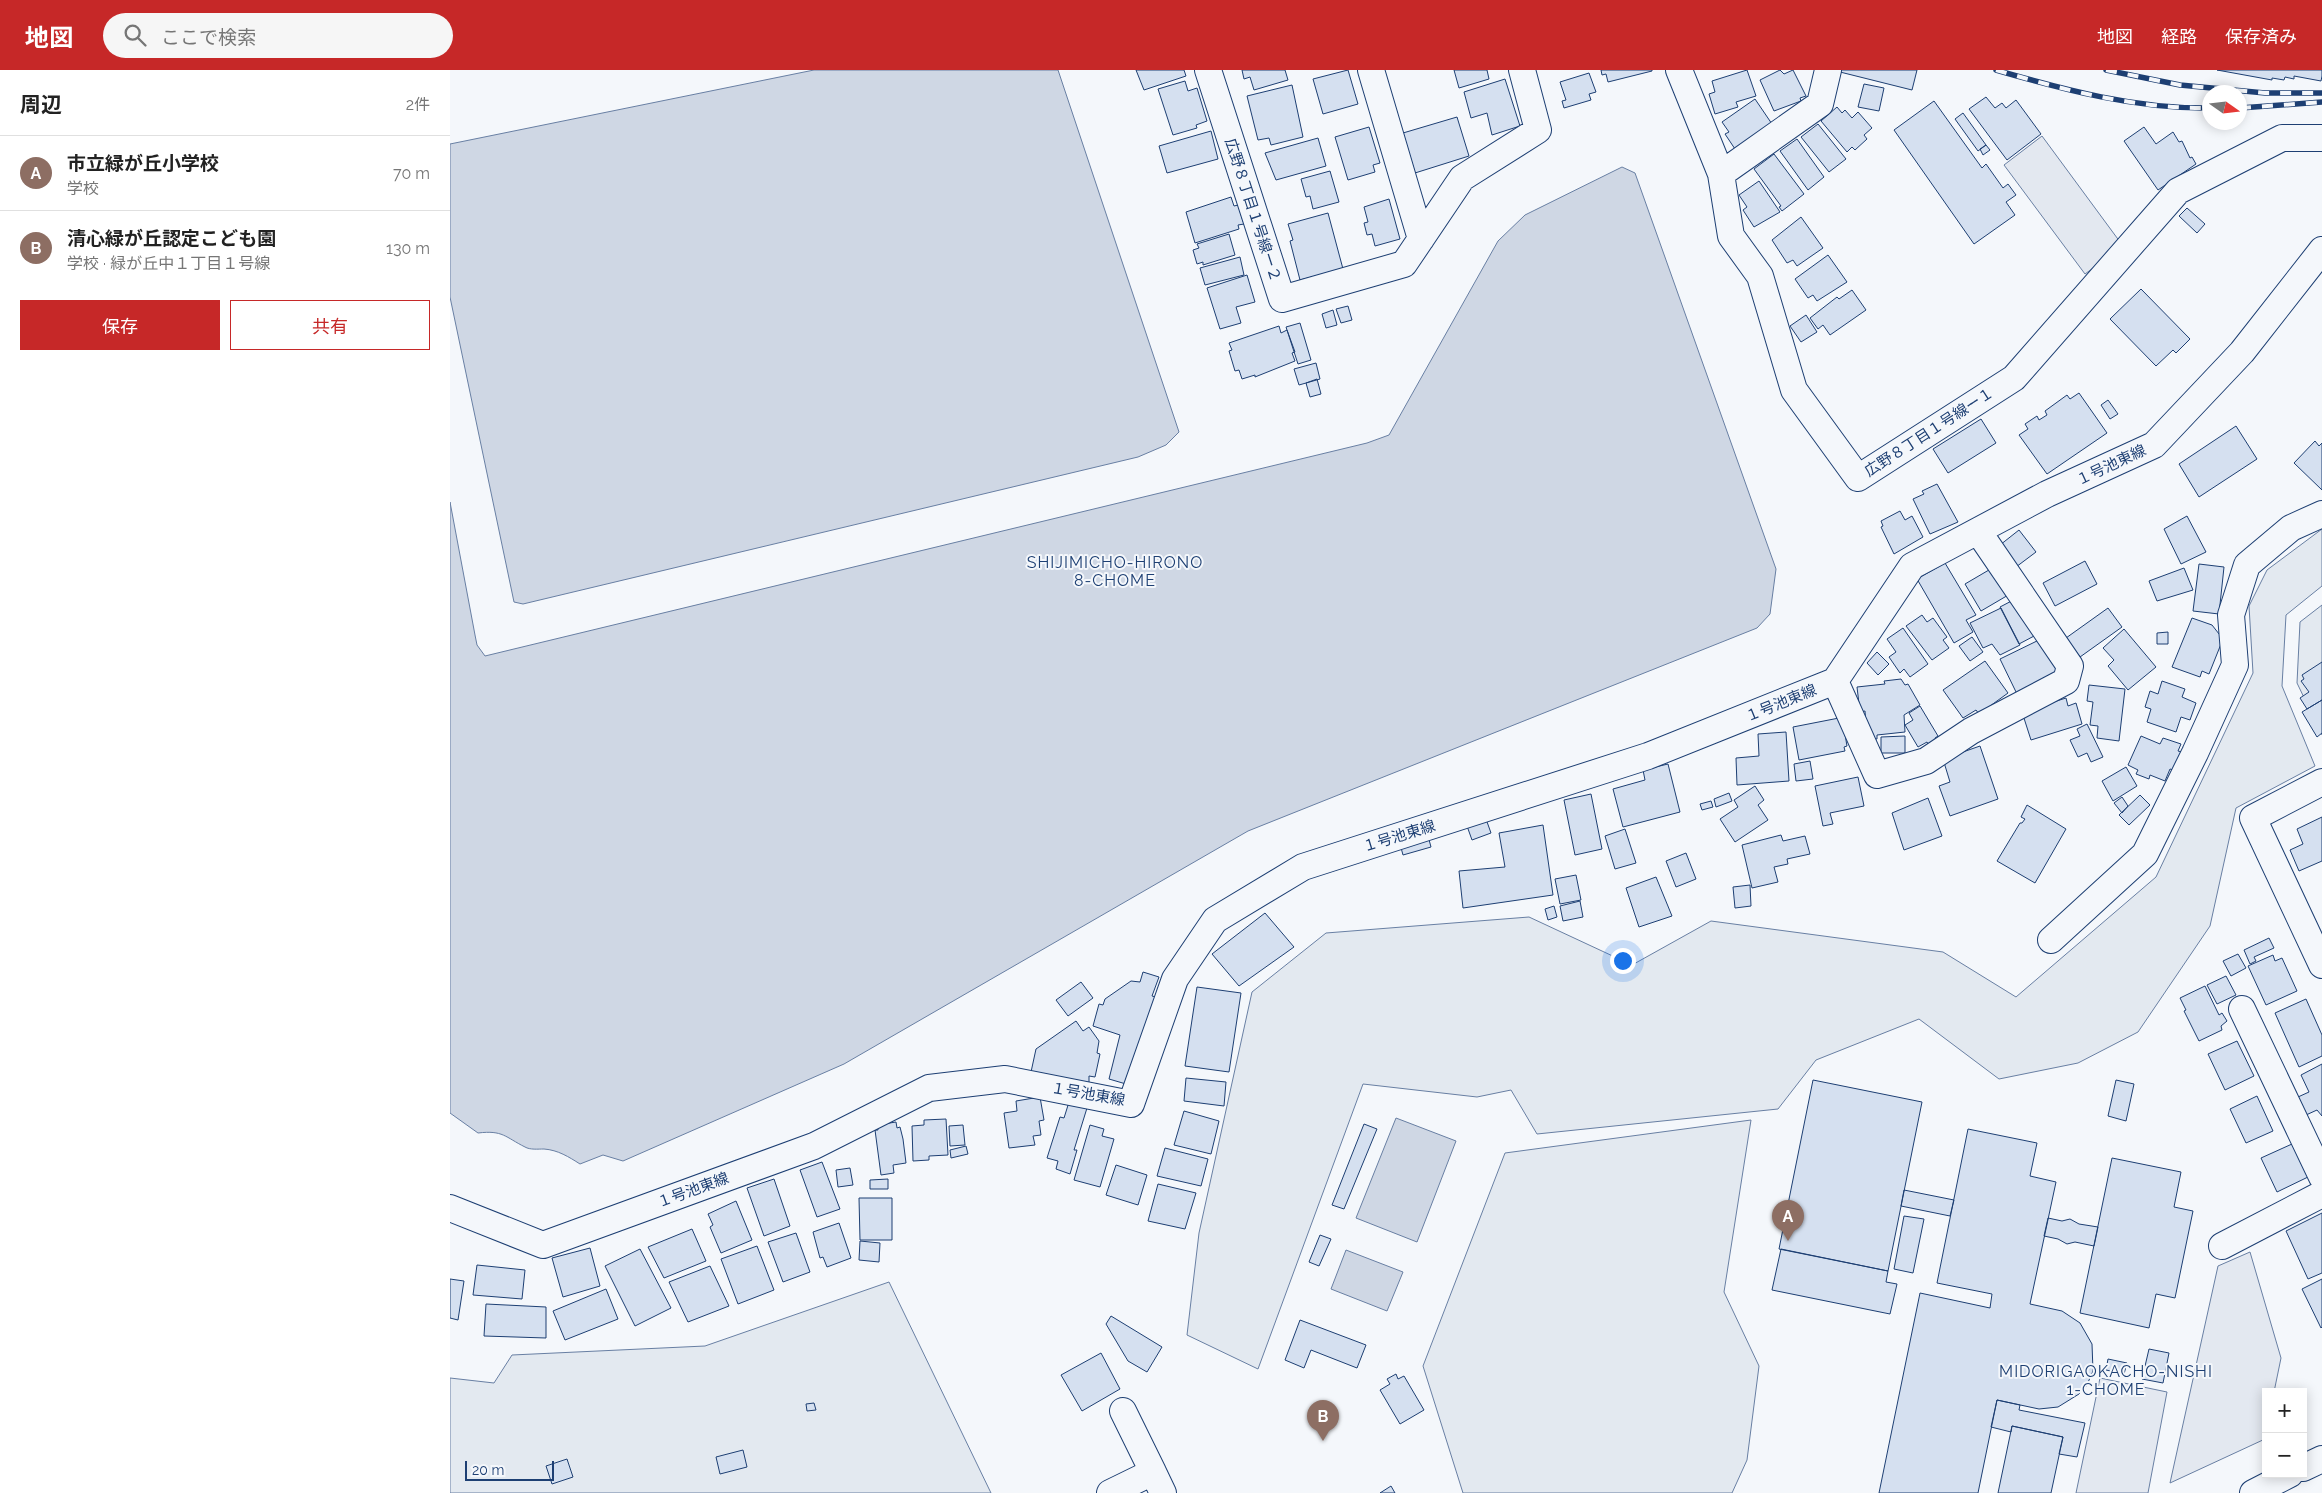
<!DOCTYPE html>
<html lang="ja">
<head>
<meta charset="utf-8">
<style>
  body { margin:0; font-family:Raleway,"Noto Sans JP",sans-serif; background:#f6f6f6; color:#222 }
  .controls { position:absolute; right:15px; bottom:15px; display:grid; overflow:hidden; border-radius:0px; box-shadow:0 2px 12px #0003 }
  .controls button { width:45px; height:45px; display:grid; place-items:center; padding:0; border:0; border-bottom:1px solid #e0e0e0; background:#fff; color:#222; font:25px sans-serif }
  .compass { position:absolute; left:1752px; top:15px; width:45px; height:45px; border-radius:50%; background:#fff; box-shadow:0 2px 12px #0003; rotate:104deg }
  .scale { position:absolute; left:15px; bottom:12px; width:89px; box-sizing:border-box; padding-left:5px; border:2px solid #1d3f73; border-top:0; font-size:14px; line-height:18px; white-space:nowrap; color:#1d3f73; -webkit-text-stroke:4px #f4f7fb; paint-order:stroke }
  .you { position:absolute; left:1172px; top:890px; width:18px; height:18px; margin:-12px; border:4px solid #fff; border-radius:50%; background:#1a73e8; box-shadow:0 0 0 8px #1a73e833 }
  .badge { display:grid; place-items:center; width:32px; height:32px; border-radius:50%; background:#c62828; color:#fff; font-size:16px; font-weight:700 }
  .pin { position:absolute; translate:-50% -41px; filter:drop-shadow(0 1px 2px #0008) }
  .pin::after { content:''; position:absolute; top:26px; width:18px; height:15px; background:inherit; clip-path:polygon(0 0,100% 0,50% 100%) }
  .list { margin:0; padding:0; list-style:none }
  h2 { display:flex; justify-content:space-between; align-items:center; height:65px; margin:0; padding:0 20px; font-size:21px }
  h2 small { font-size:16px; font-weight:400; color:#767676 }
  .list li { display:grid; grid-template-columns:32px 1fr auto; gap:15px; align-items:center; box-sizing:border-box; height:75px; padding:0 20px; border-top:1px solid #e0e0e0 }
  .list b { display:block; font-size:19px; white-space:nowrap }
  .list p { margin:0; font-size:16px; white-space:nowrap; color:#767676 }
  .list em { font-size:16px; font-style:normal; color:#767676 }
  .actions { display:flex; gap:10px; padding:15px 20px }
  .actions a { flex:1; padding:11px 0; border:1px solid #c62828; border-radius:0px; text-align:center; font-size:18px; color:#c62828 }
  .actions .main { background:#c62828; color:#fff }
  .icon { flex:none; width:28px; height:28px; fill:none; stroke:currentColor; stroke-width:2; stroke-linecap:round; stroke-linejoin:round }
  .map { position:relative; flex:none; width:1872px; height:1423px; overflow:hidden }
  header { display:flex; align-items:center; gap:30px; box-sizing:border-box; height:70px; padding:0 25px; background:#c62828; color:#fff }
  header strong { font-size:24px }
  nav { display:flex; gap:28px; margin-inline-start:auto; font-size:18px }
  .search { width:350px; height:45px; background:#f6f6f6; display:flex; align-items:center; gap:12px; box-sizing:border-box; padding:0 18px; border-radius:28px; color:#767676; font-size:19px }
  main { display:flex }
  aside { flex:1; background:#fff }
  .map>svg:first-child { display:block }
  .green { fill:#e3e9f0; stroke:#687fa3 }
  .parking { fill:#e3e8f0; stroke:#687fa3 }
  .water { fill:#cfd7e4; stroke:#687fa3 }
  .building { fill:#d5e0f0; stroke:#1d3f73 }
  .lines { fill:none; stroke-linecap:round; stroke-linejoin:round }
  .street-casing { stroke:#1d3f73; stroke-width:28 }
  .street { stroke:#f4f7fb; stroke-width:26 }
  .rail-casing { stroke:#1d3f73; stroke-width:5.5 }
  .rail { stroke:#f4f7fb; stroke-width:4; stroke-dasharray:11; stroke-linecap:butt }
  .labels { text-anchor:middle; stroke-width:4; stroke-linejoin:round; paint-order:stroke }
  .street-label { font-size:15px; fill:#1d3f73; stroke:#f4f7fb }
  .neighbourhood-label { font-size:16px; letter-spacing:1px; fill:#1d3f73; stroke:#f4f7fb }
</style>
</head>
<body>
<header>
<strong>地図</strong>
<div class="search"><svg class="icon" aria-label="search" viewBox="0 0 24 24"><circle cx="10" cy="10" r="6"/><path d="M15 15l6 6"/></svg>ここで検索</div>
<nav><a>地図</a><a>経路</a><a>保存済み</a></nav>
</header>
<main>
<aside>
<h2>周辺<small>2件</small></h2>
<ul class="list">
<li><span class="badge" style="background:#8d6e63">A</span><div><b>市立緑が丘小学校</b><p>学校</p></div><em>70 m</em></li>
<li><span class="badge" style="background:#8d6e63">B</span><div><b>清心緑が丘認定こども園</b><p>学校 · 緑が丘中１丁目１号線</p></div><em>130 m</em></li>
</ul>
<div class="actions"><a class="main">保存</a><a>共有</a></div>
</aside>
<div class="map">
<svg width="1872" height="1423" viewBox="0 0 1872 1423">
  <rect width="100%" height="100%" fill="#f4f7fb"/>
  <path class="green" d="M1872,459V516L1836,545L1832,616L1865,696L1786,738L1760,856L1688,962L1628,993L1549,1009L1469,949L1366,990L1328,1039L1087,1064L1061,1020L1027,1027L913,1014L808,1299L737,1265L749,1163L802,922L876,863L1079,847L1182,895L1261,851L1493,882L1566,927L1706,807L1803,603L1799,536L1817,500Z
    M1872,535V665L1847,613L1850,552Z
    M1301,1050L1274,1222L1309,1296L1297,1390L1282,1423H1013L973,1296L1055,1083Z
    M439,1212L541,1423H0V1308L44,1313L62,1285L255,1276Z"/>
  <path class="parking" d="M1592,66L1673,176L1635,204L1554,95Z
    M1800,1182L1831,1288L1824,1322H1816L1815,1369L1720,1413L1768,1196Z
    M1650,1308L1717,1322L1698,1423H1626Z"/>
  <path class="water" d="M364,0H608L729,362L716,375L688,387L73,534L64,532L0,227V74Z
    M1172,97L1185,103L1326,499L1320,544L1307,558L798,761L394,994L173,1091L153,1085L130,1094C119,1087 108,1080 94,1079C88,1079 80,1080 75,1077C55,1067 53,1060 28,1063L0,1043V432L25,565L27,575L35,586L917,373L939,365L1048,171L1075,145Z
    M946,1048L1006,1071L967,1172L906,1148Z
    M896,1180L953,1202L937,1241L881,1219Z"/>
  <path class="building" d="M686,0H734L736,6L694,20Z
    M792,0H835L838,10L804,20L800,7L794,9Z
    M898,0L908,34L873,44L863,9Z
    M1004,0H1037L1039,9L1009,18Z
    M1151,0H1202V1L1158,12L1156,4L1152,5Z
    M1297,0L1306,26L1286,32L1288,37L1265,44L1259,24L1265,22L1262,11Z
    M1330,0L1334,4L1343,0L1356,26L1350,28L1351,31L1324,41L1310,10Z
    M1391,0H1467L1462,20L1390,2Z
    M1767,0H1872V6L1871,11L1844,6V9L1835,7L1834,10L1822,8V10Z
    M1139,3L1146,22L1139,24L1141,30L1114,38L1112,31L1116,30L1110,12Z
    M1055,9L1070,56L1042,65L1037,43L1021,48L1014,22Z
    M735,11L738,21L747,18L757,51L746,55L747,58L723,65L708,19Z
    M1414,14L1434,18L1429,41L1408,37Z
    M842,15L853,67L821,75L819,68L808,70L797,26Z
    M1536,27L1545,38L1552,33L1556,38L1566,30L1591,64L1557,90L1519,39Z
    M1305,29L1322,54L1285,79L1275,64L1279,62L1272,52Z
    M1484,31L1532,98L1536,94L1553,118L1558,114L1566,125L1556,132L1565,145L1524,174L1444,60Z
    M1387,37L1392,43L1395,40L1402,48L1408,42L1422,58L1414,65L1417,69L1405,80L1402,77L1397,82L1371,51Z
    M1513,43L1536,75L1528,81L1505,49Z
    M1007,47L1019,86L965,103L953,63Z
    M1368,54L1396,89L1379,102L1351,67Z
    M919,57L930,93L923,95L925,102L898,110L885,67Z
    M1694,57L1706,74L1723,62L1729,72L1732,71L1740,88L1742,87L1746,94L1708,120L1674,71Z
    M761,61L768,89L717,103L709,76Z
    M868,68L876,96L826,110L815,83Z
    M1347,69L1374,107L1358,120L1330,81Z
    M1536,75L1540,80L1533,85L1530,79Z
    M1324,84L1354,124L1332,141L1329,137L1331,136L1304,99Z
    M880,101L889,132L863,139L860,126L856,127L851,109Z
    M1309,111L1330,142L1304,157L1293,140L1297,137L1289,125Z
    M781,127L784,136L788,135L794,154L788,155L789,159L745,173L736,142Z
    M939,129L950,169L925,176L922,164L917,165L914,153L918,152L914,137Z
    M1737,138L1755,154L1747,163L1729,146Z
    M878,143L893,199L850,210L840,171L843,170L838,154Z
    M1351,147L1373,178L1347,196L1343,190L1337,193L1322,170Z
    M779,164L785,185L753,195V192L747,194L743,180L749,178L747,174Z
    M1378,185L1397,212L1367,231L1363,225L1358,228L1345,209Z
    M790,187L794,205L755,215L750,198Z
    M797,205L805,232L786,237L791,253L770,259L757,218Z
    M1691,219L1740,269L1726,283L1723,280L1706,296L1660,249Z
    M1402,220L1416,240L1380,265L1373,255L1368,259L1360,248L1387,227L1389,229Z
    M898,236L902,250L891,253L886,239Z
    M883,240L887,255L876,258L872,244Z
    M1356,245L1367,262L1351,272L1340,256Z
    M850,253L861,290L848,294L836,257Z
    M829,256L831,263L837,260L845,282L842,283L845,291L805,307V305L792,309L789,300L785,301L779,281L782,280L779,273Z
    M866,293L870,309L849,315L844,299Z
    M867,309L871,324L860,327L856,313Z
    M1629,323L1657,363L1597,404L1569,365L1578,359L1575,354L1587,346L1589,350L1597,345L1595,341L1617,325L1620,329Z
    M1658,330L1668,344L1660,349L1651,335Z
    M1531,349L1546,373L1498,403L1483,379Z
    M1786,356L1807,389L1749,427L1729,394Z
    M1865,371L1869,376L1872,373V420L1844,393Z
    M1487,414L1508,452L1480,464L1463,429L1474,424L1472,421Z
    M1450,441L1455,450L1462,446L1473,467L1444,484L1431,457L1433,456L1431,451Z
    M1737,446L1756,482L1731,494L1714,459Z
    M1569,460L1586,482L1566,497L1550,475Z
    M1635,491L1647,514L1605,536L1593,513Z
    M1495,493L1526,545L1516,550L1523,562L1504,573L1467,509Z
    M1749,494L1774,497L1769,544L1743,541Z
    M1544,497L1560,524L1531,541L1515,514Z
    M1734,498L1743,520L1707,531L1699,511Z
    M1571,526L1586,565L1569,574L1550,537Z
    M1551,538L1570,575L1550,585L1542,574L1533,578L1520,553Z
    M1658,538L1672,557L1630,587L1616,568Z
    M1472,545L1477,552L1483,548L1497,567L1493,570L1499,578L1482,590L1456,556Z
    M1742,548L1762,555L1773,569L1759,604L1752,601L1750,607L1722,597Z
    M1453,558L1478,594L1460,607L1454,599L1450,603L1439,587L1446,582L1437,569Z
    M1674,559L1706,597L1678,620L1658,596L1664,590L1653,578Z
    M1718,562V574H1707V563Z
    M1522,567L1533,582L1520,591L1509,576Z
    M1591,569L1608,603L1567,624L1550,589Z
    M1427,582L1439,594L1428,605L1417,593Z
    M1535,591L1558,623L1529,644L1526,640L1513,648L1493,620Z
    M1872,592V630L1857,639L1850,628L1859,622L1851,611L1854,609L1852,605Z
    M1451,609L1455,615L1458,614L1470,635L1454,645L1455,662L1427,665V669H1417L1415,641L1410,642L1407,617L1435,614L1434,611Z
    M1712,611L1735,619L1732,627L1746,633L1740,650L1731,647L1726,662L1697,652L1701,639L1695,637L1700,621L1708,624Z
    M1639,615L1675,619L1669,671L1647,668L1648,656L1640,655L1643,632L1637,631Z
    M1616,628L1618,636L1626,633L1632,654L1581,670L1572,642Z
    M1872,630V663L1867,667L1852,642Z
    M1470,636L1488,666L1485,668L1487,672L1479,676L1477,672L1468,677L1455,655L1463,650L1459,643Z
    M1389,648L1393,653L1397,676L1394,677L1395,681L1349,690L1343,657Z
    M1637,654L1653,687L1641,692L1637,683L1628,687L1620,670L1630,666L1627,659Z
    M1336,662L1339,711L1287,715L1286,688L1309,686L1308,664Z
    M1455,666V683H1431V667Z
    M1691,666L1710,674L1713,668L1731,674L1728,681L1732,682L1723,700L1720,699L1715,711L1700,705L1699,709L1686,704L1688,700L1678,695Z
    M1530,676L1548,729L1500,746L1489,716L1500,712L1493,689Z
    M1360,691L1363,709L1346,711L1344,694Z
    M1218,694L1230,742L1173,757L1163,719L1195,710L1193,700Z
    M1676,697L1687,716L1663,731L1652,711Z
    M1408,707L1414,736L1380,743L1383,754L1373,756L1365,716Z
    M1305,716L1314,730L1308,735L1318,750L1285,772L1270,749L1288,737L1284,730Z
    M1279,723L1282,731L1266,737L1264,729Z
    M1141,724L1152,779L1125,785L1114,730Z
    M1690,725L1700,735L1679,755L1669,745Z
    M1672,727L1678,736L1672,743L1664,733Z
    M1478,728L1492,766L1454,780L1442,743Z
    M1261,731L1263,737L1252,740L1250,734Z
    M1577,735L1616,759L1585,813L1547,791L1570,753H1572L1575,749L1571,747Z
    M1872,747V791L1849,801L1840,780L1853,774L1847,759Z
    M1036,749L1041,763L1022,770L1017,756Z
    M1093,755L1103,825L1013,838L1009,801L1055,797L1049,763Z
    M1175,759L1186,793L1165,799L1155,766Z
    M1331,765L1333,771L1355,766L1360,784L1337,789L1338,794L1324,797L1328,812L1302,818L1292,775Z
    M978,766L981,777L953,785L950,774Z
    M1236,783L1246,809L1226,817L1216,791Z
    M1126,805L1131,830L1110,834L1105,809Z
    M1206,807L1222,846L1189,857L1176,818Z
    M1300,815L1301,836L1285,838L1283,817Z
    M1130,831L1133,847L1113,851L1110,836Z
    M1104,836L1107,847L1098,850L1095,839Z
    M815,843L844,877L789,916L762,884Z
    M1819,868L1824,878L1804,887L1806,891L1800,894L1794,880Z
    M1788,884L1796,898L1781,906L1773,891Z
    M1823,885L1825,891L1832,888L1847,921L1816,935L1798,896Z
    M693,902L709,907L702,926L706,927L676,1014L659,1009L670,965L643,956L649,934L653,935L655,929L681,911L690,912Z
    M1776,906L1786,925L1767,934L1757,915Z
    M631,912L643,928L618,946L606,930Z
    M1755,916L1769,945L1772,943L1777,951L1771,956L1772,960L1749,971L1734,941L1736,940L1730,928Z
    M747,917L791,923L779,1002L735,996Z
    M1856,929L1872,965V986L1849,997L1825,943Z
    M626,951L633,961L639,957L649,971L647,983L650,984L645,1007L639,1006V1014L581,1002L586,979Z
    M1787,971L1804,1006L1775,1020L1758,984Z
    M1872,994V1046L1867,1040L1856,1045L1848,1027L1859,1022L1851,1005Z
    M736,1008L776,1012L774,1036L734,1031Z
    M1363,1010L1472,1032L1438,1201L1329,1179Z
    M1666,1010L1684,1014L1676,1051L1658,1046Z
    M1807,1026L1823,1061L1796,1073L1780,1039Z
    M590,1027L594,1050L589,1051L591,1065L583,1066L585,1075L559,1078L554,1043L567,1041L566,1031Z
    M619,1032L637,1038L624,1080H627L620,1104L606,1099L608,1091L597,1088L610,1047L614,1048Z
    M734,1041L769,1051L761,1084L724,1075Z
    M496,1049L498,1085L479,1086V1090L463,1091L462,1056L474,1055V1050Z
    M446,1052L447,1058L450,1057L453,1069L456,1093L443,1095L444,1103L431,1105L425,1060H428L427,1055Z
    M914,1054L927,1059L894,1139L882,1135Z
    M513,1055L515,1075L500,1076L499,1056Z
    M640,1055L654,1059L652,1066L664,1069L650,1117L624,1110Z
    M1518,1059L1587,1073L1580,1106L1606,1112L1580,1234L1612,1241L1630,1253L1642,1274L1643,1301L1636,1317L1629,1324L1608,1337L1589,1339L1547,1330L1528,1423H1429L1470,1223L1540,1238L1542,1224L1487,1213Z
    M1842,1074L1858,1107L1827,1122L1811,1088Z
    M516,1076L518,1084L501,1088L500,1080Z
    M715,1078L758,1089L751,1116L707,1106Z
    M1662,1088L1731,1102L1724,1137L1743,1141L1725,1228L1706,1224L1699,1258L1630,1243Z
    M372,1092L390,1139L367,1147L350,1100Z
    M666,1095L697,1105L688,1135L656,1125Z
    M400,1098L403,1115L388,1117L386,1100Z
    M324,1109L340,1156L314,1166L297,1118Z
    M438,1109V1119H420V1110Z
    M708,1114L746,1123L735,1159L698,1151Z
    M1454,1120L1504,1130L1500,1146L1451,1136Z
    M409,1128H442V1170H410Z
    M286,1131L302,1170L271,1183L260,1157L263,1155L258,1144Z
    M1872,1143V1203L1858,1209L1836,1161Z
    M1454,1146L1474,1149L1463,1203L1444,1199Z
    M1598,1148L1612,1151L1620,1149L1629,1154L1648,1157L1644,1176L1625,1172L1617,1174L1608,1169L1594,1166Z
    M389,1153L401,1188L377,1197L373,1187L370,1188L363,1162Z
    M242,1159L256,1191L214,1208L198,1177Z
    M346,1163L360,1202L333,1212L318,1172Z
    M870,1165L881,1169L869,1196L859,1192Z
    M410,1171L430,1173L429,1192L409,1190Z
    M307,1176L324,1220L288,1234L271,1189Z
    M140,1178L150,1216L113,1227L102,1188Z
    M190,1179L221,1238L185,1256L155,1196Z
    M1331,1179L1438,1201L1436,1212L1447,1214L1440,1244L1322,1220Z
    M27,1195L75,1200L72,1229L23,1225Z
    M260,1196L279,1236L238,1252L219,1212Z
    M0,1209L14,1211L8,1250L0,1248Z
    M1872,1209V1257L1871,1258L1852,1219Z
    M156,1219L168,1249L115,1270L103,1241Z
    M36,1234L96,1237V1268L34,1266Z
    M661,1246L712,1277L697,1302L678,1291L656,1254Z
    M850,1250L916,1275L907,1298L861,1280L854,1298L835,1290Z
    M1699,1279L1719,1283L1713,1313L1692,1309Z
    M651,1283L670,1319L632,1341L611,1305Z
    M1658,1289L1677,1293L1674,1304L1656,1300Z
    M946,1304L948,1309L954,1306L974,1340L950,1354L930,1320L940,1314L937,1309Z
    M1547,1330L1570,1335L1569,1340L1635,1353L1627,1387L1609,1384L1613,1367L1562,1356L1561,1362L1541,1357Z
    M364,1333L366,1340L357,1341L356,1334Z
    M1562,1356L1613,1367L1601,1423H1548Z
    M293,1380L297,1397L270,1404L266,1387Z
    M117,1389L123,1407L102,1414L96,1396Z
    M941,1416L945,1423H930Z"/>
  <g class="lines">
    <defs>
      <path id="street" d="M758,0L832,229L954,194L1012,108L1088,60L1072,0
        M921,0L971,169
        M1229,0L1271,104L1281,166L1310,206L1344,320L1408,408L1564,308L1728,121L1832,68H1872
        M1271,104L1370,34L1378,0
        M1385,611L1427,705L1476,691L1521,661L1616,611L1620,596L1528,461
        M1872,712L1803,748L1872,895
        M1601,870L1695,784L1745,683L1785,595L1781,545L1797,495L1841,458L1872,444
        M1792,939L1872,1107
        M0,1138L93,1175L364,1076L479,1018L555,1009L681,1034L725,909L765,850L853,797L1198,686L1385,611L1462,496L1597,424L1704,375L1792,282L1872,180
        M1772,1176L1872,1124
        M673,1341L703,1402
        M1853,1398L1872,1389
        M660,1423L703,1402L713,1423
        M1803,1423L1840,1404"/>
    </defs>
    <use href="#street" class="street-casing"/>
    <use href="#street" class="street"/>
    <defs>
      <path id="rail" d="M1546,0C1615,20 1686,39 1760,38
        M1656,0L1730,15L1815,23H1872
        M1790,38L1872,32"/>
    </defs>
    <use href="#rail" class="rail-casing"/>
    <use href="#rail" class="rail"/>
  </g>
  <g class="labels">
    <g class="street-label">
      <text transform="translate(803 140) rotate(72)" y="5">広野８丁目１号線ー２</text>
      <text transform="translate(1479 362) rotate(-33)" y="5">広野８丁目１号線ー１</text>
      <text transform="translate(1661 395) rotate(-25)" y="5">１号池東線</text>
      <text transform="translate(1331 633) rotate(-22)" y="5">１号池東線</text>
      <text transform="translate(949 766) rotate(-17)" y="5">１号池東線</text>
      <text transform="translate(638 1024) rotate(10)" y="5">１号池東線</text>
      <text transform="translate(243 1120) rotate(-20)" y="5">１号池東線</text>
    </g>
    <g class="neighbourhood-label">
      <text x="665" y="498">SHIJIMICHO-HIRONO<tspan x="665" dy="18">8-CHOME</tspan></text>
      <text x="1656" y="1307">MIDORIGAOKACHO-NISHI<tspan x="1656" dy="18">1-CHOME</tspan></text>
    </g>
  </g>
</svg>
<div class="controls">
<button>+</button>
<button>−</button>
</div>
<svg class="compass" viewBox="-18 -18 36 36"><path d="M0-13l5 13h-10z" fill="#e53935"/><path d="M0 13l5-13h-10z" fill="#767676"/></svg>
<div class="scale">20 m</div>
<div class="you"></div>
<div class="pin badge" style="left:1338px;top:1171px;background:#8d6e63">A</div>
<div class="pin badge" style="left:873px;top:1371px;background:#8d6e63">B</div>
</div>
</main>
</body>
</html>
